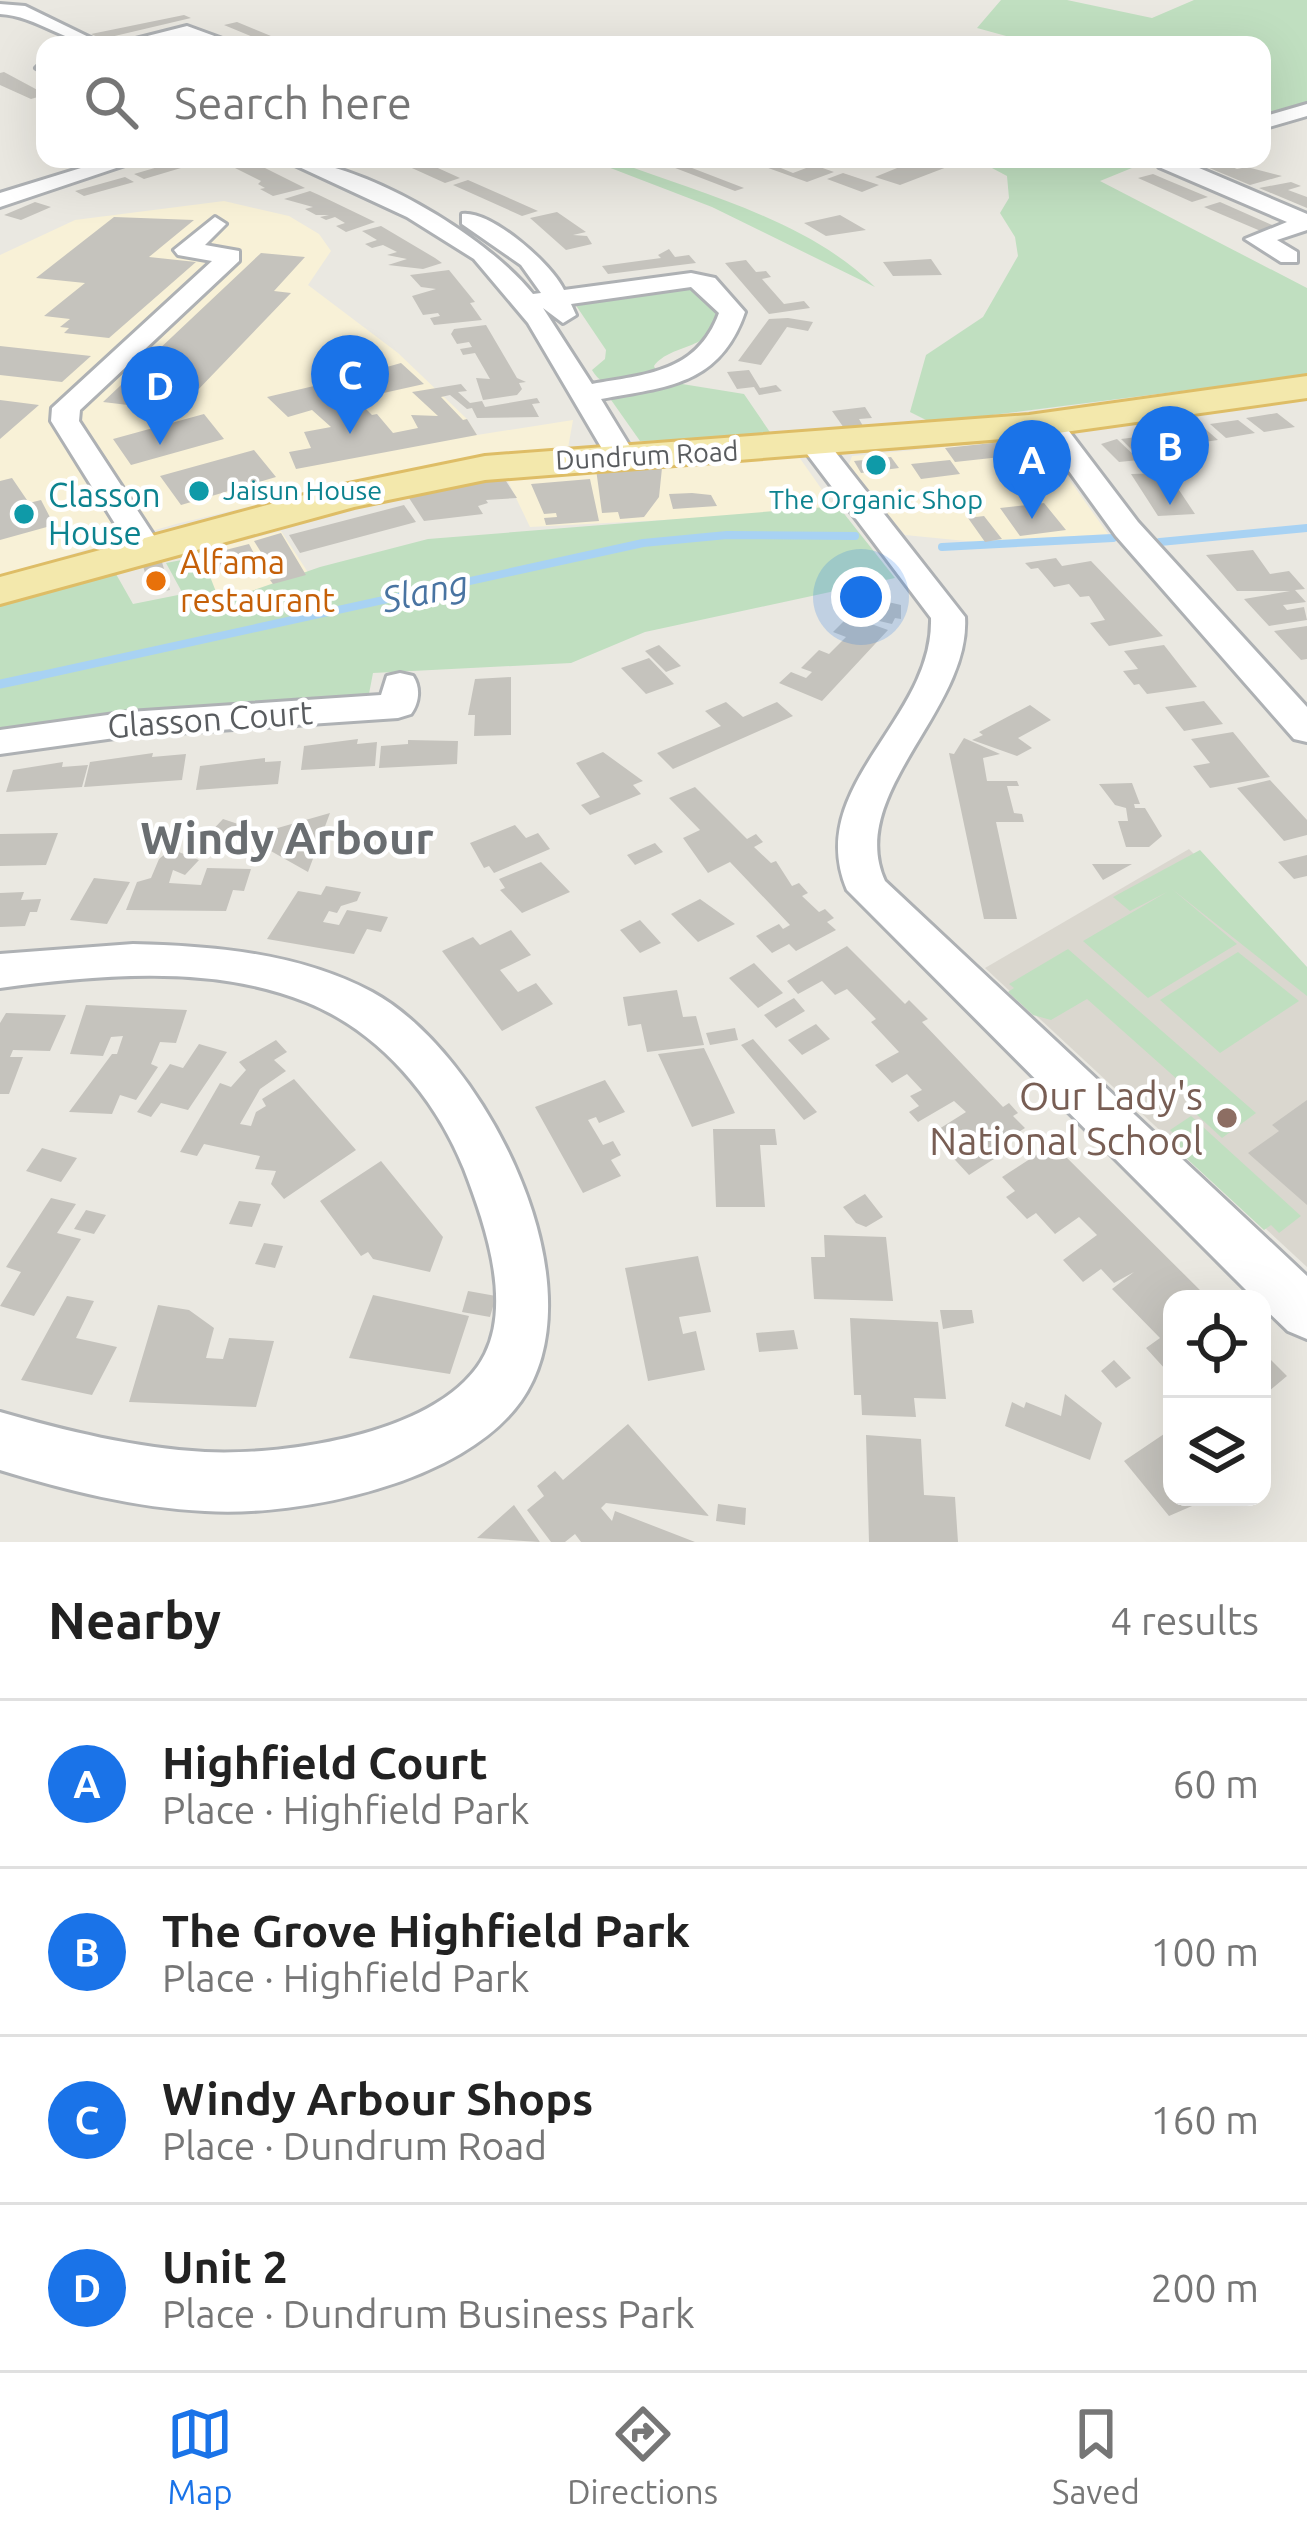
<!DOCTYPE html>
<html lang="en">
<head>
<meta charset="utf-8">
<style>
  body { margin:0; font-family:Ubuntu,sans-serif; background:#f6f6f6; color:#222 }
  .controls { position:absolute; right:36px; bottom:36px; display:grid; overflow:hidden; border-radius:24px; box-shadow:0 12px 48px #0002 }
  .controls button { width:108px; height:108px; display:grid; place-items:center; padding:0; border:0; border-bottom:3px solid #e0e0e0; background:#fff; color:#222; font:60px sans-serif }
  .you { position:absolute; left:861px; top:597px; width:42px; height:42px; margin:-30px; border:9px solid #fff; border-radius:50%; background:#1a73e8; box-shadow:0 0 0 18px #1a73e833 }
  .badge { display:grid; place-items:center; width:78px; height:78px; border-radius:50%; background:#1a73e8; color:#fff; font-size:39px; font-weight:700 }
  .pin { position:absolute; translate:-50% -99px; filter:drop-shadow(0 3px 6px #0008) }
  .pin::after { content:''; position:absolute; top:63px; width:42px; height:36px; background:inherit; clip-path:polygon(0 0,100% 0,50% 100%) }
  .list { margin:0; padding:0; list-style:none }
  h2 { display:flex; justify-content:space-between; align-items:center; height:156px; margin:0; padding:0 48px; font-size:51px }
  h2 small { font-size:39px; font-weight:400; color:#767676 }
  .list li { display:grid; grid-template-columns:78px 1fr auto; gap:36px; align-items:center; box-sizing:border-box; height:168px; padding:0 48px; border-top:3px solid #e0e0e0 }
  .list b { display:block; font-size:45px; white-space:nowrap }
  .list p { margin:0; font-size:39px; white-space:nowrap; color:#767676 }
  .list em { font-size:39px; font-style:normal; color:#767676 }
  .icon { flex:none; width:66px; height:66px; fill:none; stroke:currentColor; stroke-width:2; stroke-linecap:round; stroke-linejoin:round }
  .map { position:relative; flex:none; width:1307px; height:1542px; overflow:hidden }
  .search { position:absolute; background:#fff; box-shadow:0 12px 48px #0002; left:36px; right:36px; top:36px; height:132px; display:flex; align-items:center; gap:30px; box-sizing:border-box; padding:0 42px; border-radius:24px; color:#767676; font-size:45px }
  .sheet { height:828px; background:#fff }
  nav { display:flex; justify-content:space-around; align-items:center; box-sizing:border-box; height:168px; border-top:3px solid #e0e0e0; background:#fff; font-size:33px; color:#767676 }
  nav a { display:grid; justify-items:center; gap:6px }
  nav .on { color:#1a73e8 }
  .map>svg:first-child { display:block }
  .commercial { fill:#f8f1d7 }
  .education { fill:#dad7cf }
  .green { fill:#c0dfc0 }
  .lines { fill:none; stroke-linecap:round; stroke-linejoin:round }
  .stream-far1 { stroke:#a8d2f3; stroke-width:8 }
  .stream { stroke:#a8d2f3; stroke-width:9 }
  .building { fill:#c5c3bd }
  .minor-casing { stroke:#aeb1b4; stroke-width:6 }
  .major-casing { stroke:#debd66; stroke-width:6 }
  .minor { fill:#fff; fill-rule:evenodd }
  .major { fill:#f3e8ac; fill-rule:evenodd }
  .culture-dot { fill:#0f9aa8; stroke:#fff; stroke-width:4.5 }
  .food-dot { fill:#e8710a; stroke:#fff; stroke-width:4.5 }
  .education-dot { fill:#8d6e63; stroke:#fff; stroke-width:4.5 }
  .labels { text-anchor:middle; stroke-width:9; stroke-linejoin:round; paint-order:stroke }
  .far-street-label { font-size:27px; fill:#595c5f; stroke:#fff }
  .far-culture-label { font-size:27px; fill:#0d838f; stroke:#fff; text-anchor:start }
  .culture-label { font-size:33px; fill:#0d838f; stroke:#fff; text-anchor:start }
  .food-label { font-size:33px; fill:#c56008; stroke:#fff; text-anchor:start }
  .street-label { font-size:33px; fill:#595c5f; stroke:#fff }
  .water-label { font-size:36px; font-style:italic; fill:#4974a2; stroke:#fff }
  .near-education-label { font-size:39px; fill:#785e54; stroke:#fff; text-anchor:end }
  .district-label { font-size:45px; font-weight:bold; fill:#6a6e71; stroke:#fff }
</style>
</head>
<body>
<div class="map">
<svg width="1307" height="1542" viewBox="0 0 1307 1542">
  <rect width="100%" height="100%" fill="#eae8e1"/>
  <path class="commercial" d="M224,201L289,216L319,234L331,251L308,285L398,353L467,419L477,435L573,420L568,448L298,495L176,524L0,575V255L75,220Z
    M1029,439L1042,441L1108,534L976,542L905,535L848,467L852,456Z
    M799,457L837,511L530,527L505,475Z
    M281,531L309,574L219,603L200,552Z"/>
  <path class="education" d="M1189,849L1307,969V1267L985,968Z"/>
  <path class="green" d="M1001,0H1067L1152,18L1194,0H1307V108L1262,118V45H1039L977,28Z
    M587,159H610C698,193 807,219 875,287L712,207Z
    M975,159H1154L1100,181L1307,288V375L945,421L930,422L910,412L926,355L983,317L1018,256L1015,237L1000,213L1009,198L1007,176Z
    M691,286L719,312C716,351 672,342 654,366L658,376C634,381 606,395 592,370L605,359L606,350L575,304Z
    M676,383L744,394L774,438L640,441L609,397L619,391Z
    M838,506L895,578L645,632L571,663L373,673L368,699L0,734V605L116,574L133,604L183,594L166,563L202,556L220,602L320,567L428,539Z
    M1200,850L1307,967V996L1172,889L1237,944L1148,998L1083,941L1167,892L1130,911L1113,897Z
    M1068,949L1256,1113L1222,1138L1194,1112L1205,1104L1087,999L1051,1020L1033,1015L1008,992L1014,988L1009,984Z
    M1238,952L1299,1001L1220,1053L1160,1000Z
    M1191,1116L1301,1216L1279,1233L1271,1225L1264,1230L1171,1144L1174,1134L1170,1130Z"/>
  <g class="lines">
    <path class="stream-far1" d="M1160,542L1307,528
      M942,547L1113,538
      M24,679L643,543L727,535L855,536"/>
    <path class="stream" d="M0,684L38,676"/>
  </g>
  <path class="building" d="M184,15L191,18L102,39L91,34Z
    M237,22L254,29L283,41L270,44L224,25Z
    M4,72L45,94V95L31,99L0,85V73Z
    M247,159L305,188L273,196L260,189L265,188L258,184L261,181L235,168L220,166Z
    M392,159H418L460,178L445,183Z
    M764,159H794L776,166L793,173L814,165L834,172L807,182L754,163Z
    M885,159H924L947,167L900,185L875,177L902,166Z
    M1212,159L1237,169L1247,167L1282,176L1250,185L1195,162Z
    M182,160L191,165L144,179L134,174Z
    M679,163L744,188L735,191L670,166Z
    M843,173L879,185L862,192L827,179Z
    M1153,174L1167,180L1208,197L1192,202L1138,178Z
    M125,177L134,182L84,196L75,191Z
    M468,180L511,199L538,211L522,216L453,185Z
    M1291,182L1301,186L1288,190L1307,197V208L1259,188Z
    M310,191L319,195L375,222L346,232L336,226L345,223L335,217L326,220L320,217L329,215H316L305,209L313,207L284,199Z
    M35,202L51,207L21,220L4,215Z
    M1220,202L1279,228L1263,232L1204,207Z
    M557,212L586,232L573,235L587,236L592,244L566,250L530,218Z
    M840,215L866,230L826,236L804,223Z
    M114,217L194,220L149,257L196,262L109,338L64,333L69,328L60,327L70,319L44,316L85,283L36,278Z
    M381,226L435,258L442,263L423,269L388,265L407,259L387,255L397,252L383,245L372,248L365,244L377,240L362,231Z
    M669,249L675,257L689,255L696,263L608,274L602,266L661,258L658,255Z
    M261,253L305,257L274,291L291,293L193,395L170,392L153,408L103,402Z
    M931,259L942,275L893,276L883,262Z
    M746,260L756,272L766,271L771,277L762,279L784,304L804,301L810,308L769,314L725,263Z
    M449,270L475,302L470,303L482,320L434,325L430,318L440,316L438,313L423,315L412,296L436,289L421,287L410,275Z
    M788,318L813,322L808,331L787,327L761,365L738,361L769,319Z
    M486,325L517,378L526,382L519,383L522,389L517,395L483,400L476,378L490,379L475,353L463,355L460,349L472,347L469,342L457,344L451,334L454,329Z
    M0,346L91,356L62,382L0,375Z
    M401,363L424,384L361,398L341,380Z
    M749,370L760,388L776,385L782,391L759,395L754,387L737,389L727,372Z
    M461,384L467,391L458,392L470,403L482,401L485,407L537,398L540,403L532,404L539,417L477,418L472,408L467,409L450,395L441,397L463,420L467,419L477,435L296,469L289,452L311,448L304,432L331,427L312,410L288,417L267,397L314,386L343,410L361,404L372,415L377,414L393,433L418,428L411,415L438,416L412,392Z
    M0,400L39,405L0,439Z
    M865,407L872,418L859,419L863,426L844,428L832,411Z
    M1277,413L1295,427L1264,432L1246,418Z
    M204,414L224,439L131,465L113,439Z
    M1238,420L1255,433L1226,438L1210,424Z
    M1202,426L1218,440L1183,445L1168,431Z
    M1161,434L1178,450L1138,456L1121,439Z
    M1029,439L1042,441L1066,470L1023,473L1010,456L955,462L945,448Z
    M1117,439L1139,460L1119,462L1101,444Z
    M254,450L276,477L181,505L160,476Z
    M891,457L899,468L861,473L854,461Z
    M950,460L960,474L921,479L911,464Z
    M662,468L659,497L644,517L620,519L618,512L602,513L596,469Z
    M1167,473L1181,493L1195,514L1158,516L1131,474Z
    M12,478L29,503L41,500L54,525L0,540V481Z
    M504,478L517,498L486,500L488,503L478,506L483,514L424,521L409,498Z
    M590,479L599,521L546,525L544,518L557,517L556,513L544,514L531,484Z
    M692,493L711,495L717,506L673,509L669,494Z
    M1044,503L1066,530L1020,536L1000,508Z
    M404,505L416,522L300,553L289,535Z
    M984,516L1002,539L985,542L968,518Z
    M281,533L306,575L273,584L270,580L277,578L254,541Z
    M249,544L258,561L211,574L202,556Z
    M1253,550L1270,574L1289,571L1305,589L1295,590L1306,602L1283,605L1287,610L1304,607L1307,620L1269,626L1244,599L1290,591H1237L1206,555Z
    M1056,558L1062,566L1091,561L1163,636L1109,646L1090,623L1105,620L1089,596L1080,597L1069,584L1054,587L1038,568L1031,569L1025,563Z
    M162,562L170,590L151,594L143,566Z
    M875,599L901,605V619L895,618L892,624L858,616Z
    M849,616L888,630L822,701L779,683L791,672L806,678L812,672L801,668L819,650L829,654L846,637L833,632Z
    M1307,626V659L1301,660L1274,631Z
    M659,645L681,666L666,672L645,651Z
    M1164,645L1178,663L1197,687L1147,694L1139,684L1134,685L1123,671L1138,669L1124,651Z
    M649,658L674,684L646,694L621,668Z
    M511,677V735L474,736L475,715H468L475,679Z
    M1204,701L1223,724L1184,731L1165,707Z
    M726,702L743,717L777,702L793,716L673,769L657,753L721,726L705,711Z
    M1030,705L1051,720L1018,738L1032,748L1017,756L972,740L983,735L979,732Z
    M1233,732L1270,777L1210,788L1193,766L1210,763L1191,739Z
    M964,738L1000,754L983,758L987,781H1017L1019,786H1007L1014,813L1022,814L1024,822H996L1017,919H984L949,753L954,754Z
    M358,739L357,744L377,742L375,766L301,770L304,746Z
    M408,740L458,741L457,764L379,768L381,746L408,744Z
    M603,752L643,781L633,785L641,794L590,815L581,805L600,797L576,763Z
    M153,753L152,757L186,754L182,780L84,787L90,762Z
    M265,758V762L281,761L278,784L196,790L200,766Z
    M63,762L62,767L88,765L82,787L6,792L13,770Z
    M1270,780L1307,820V835L1284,841L1237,788Z
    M1132,783L1140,804H1134L1135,808H1145L1162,836L1149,847H1126L1118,821H1128L1126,808L1115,805L1099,784Z
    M695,787L747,839L756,834L763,842L754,847L771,863L776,861L792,886L799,883L808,893L802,896L819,912L825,909L834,918L827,922L836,930L796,951L789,944L772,953L756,936L779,924L783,929L790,925L730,862L708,873L683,838L700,830L669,798Z
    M330,813L308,872L246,837Z
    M223,819L241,825L223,844L205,838Z
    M515,825L526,838L538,833L550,849L494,873L489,866L484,868L470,843Z
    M58,833L46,865L0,866V834Z
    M655,843L663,852L635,865L627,855Z
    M171,849L199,860L185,875L173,870L169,883L201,885L207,868L251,869L244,891L233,890L226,911L126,910L137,882L151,878L159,859Z
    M1307,855V876L1294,879L1278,862Z
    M541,862L570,892L522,913L500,890L505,888L499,879Z
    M1092,864H1132L1103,880Z
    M94,878L130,882L107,924L70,920Z
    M326,886L361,892L357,901L341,906L337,913L329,911L323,922L339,925L347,910L388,917L381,932L367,929L354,954L267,939L298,891L321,895Z
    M24,892L21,900L41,899L37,912H30L25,926L0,927V893Z
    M700,899L735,924L698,942L671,914Z
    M640,920L661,943L640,953L620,930Z
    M511,930L531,955L500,970L518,992L536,983L553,1004L502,1031L442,951L473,937L480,945Z
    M847,946L905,1004L909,1000L928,1019L922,1022L1003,1107L1009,1103L1018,1113L1013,1116L1025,1128L1005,1141L1011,1148L969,1175L931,1134L966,1112L954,1101L918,1122L909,1112L919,1106L910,1096L922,1090L907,1074L892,1083L875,1065L899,1052L871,1022L876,1019L847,989L835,995L822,981L798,994L787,981Z
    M754,963L783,993L758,1008L729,978Z
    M677,990L683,1017L696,1016L704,1045L647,1052L641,1024L628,1026L623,997Z
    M794,998L805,1011L776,1028L764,1015Z
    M86,1005L187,1010L176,1043L160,1042L151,1064L158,1067L136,1100L120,1095L112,1114L69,1112L112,1054H117L123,1036L111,1037L103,1056L70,1054Z
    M6,1013L66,1015L50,1051L13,1050L10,1057H23L9,1094H0V1023Z
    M816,1024L830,1039L802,1055L788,1040Z
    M735,1028L738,1040L710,1045L706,1033Z
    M753,1039L817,1112L804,1120L741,1045Z
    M276,1040L287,1052L274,1060L286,1071L260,1089L240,1124L251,1126L256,1112L266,1106L262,1099L294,1079L356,1150L284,1199L271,1184L276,1171L255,1169L260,1156L204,1144L197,1156L180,1152L220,1083L231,1087L246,1070L239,1062Z
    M199,1044L227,1052L188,1110L161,1103L151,1117L137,1112L170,1064L183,1068Z
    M704,1048L735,1113L692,1127L658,1054Z
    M605,1080L625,1112L599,1123L596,1117L588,1120L603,1145L613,1141L621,1155L611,1160L621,1176L583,1193L535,1107Z
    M1307,1100V1205L1248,1153L1279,1131L1272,1125Z
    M713,1129H775L777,1145H760L765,1207H716Z
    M1053,1144L1209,1299H1172V1365L1166,1370L1146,1348L1160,1338L1112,1289L1134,1272L1114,1283L1101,1269L1083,1282L1063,1260L1097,1235L1079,1217L1055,1234L1036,1213L1027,1219L1006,1197L1015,1191L1002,1177Z
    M42,1148L77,1158L61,1182L26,1171Z
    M381,1161L443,1237L430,1272L373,1259L368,1252L361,1256L320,1201Z
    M865,1194L883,1217L866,1227L856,1223L843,1207Z
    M51,1198L76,1204L57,1233L81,1239L34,1316L0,1306L21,1272L6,1267Z
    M239,1201L261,1204L252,1227L229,1224Z
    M86,1210L106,1215L94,1234L74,1229Z
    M824,1235L886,1237L893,1301L814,1299L811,1257H825Z
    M264,1243L283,1246L275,1268L255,1264Z
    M698,1256L711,1312L679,1317L683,1334L696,1331L705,1370L648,1381L625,1268Z
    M468,1291L496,1296L490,1317L462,1312Z
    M373,1295L469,1316L450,1374L349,1358Z
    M67,1296L94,1301L76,1338L117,1347L92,1395L21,1380Z
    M158,1305L189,1310L214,1328L206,1358L223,1359L229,1338L274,1341L256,1407L129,1402Z
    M940,1310H972L974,1323L943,1329Z
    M850,1318L938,1322L946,1399L914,1398L916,1417L862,1415L861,1395H854Z
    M794,1330L798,1349L759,1352L756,1333Z
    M1262,1351L1287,1376L1262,1397Z
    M1114,1360L1131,1378L1116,1388L1101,1371Z
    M1065,1394L1102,1423L1090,1460L1005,1426L1012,1402L1024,1408L1026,1402L1061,1416Z
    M628,1424L709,1516L606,1503L601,1508L612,1521L615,1511L695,1542H581L575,1534L565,1542H551L527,1510L544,1496L537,1486L555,1471L563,1480Z
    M1164,1434L1172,1444V1497H1195L1199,1503L1169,1516L1124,1461Z
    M866,1435L921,1439L924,1495L955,1497L958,1542H869Z
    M718,1504L746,1508L745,1525L716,1521Z
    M514,1505L540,1542L477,1538Z"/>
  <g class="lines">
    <defs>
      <path id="minor" d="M0,4L25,6L105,45C66,45 38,16 0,14Z
        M187,26L239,45C219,45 199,36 181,37C157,40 136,45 112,45Z
        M45,59V73L36,68Z
        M1307,104V116L1262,129V117Z
        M110,159H143L0,207V193Z
        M282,159C359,159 486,235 533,294L541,293L521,265L462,224V214C491,210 552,264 564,290L691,273L715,278L745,312C720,385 667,387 601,399L637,458L633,464H611L528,323L474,259L407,217ZM691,287L719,313C697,373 646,374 592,384L543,308L563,323L576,315L571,304Z
        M1156,159H1178L1307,214V230L1277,240L1297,252V262H1281L1245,239L1287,222L1159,167Z
        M215,217L226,224L205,245L239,251V261L80,410L79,421L164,551L148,561L132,551L51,421L52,408L212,261L178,255L174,250Z
        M1049,415L1059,418L1138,522L1307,707V742L1294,739L1116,536L1035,424Z
        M816,437L826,440L965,617C971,709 845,794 885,881L1307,1276V1339L1288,1331L1262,1306V1299H1255L847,890C803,786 934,720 931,618L801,446Z
        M400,673L413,676C421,688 419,703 411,714L398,718L129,736L0,754V730L129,712L381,695L387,676Z
        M133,944C214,946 299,953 372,992C483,1052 603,1284 521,1401C463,1483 301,1517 205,1511C136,1508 66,1490 0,1470V1412C66,1431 135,1448 205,1452C285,1456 445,1434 485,1354C512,1300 484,1221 464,1169C435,1097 379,1031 306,1002C213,964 97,975 0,988V954Z"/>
      <path id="major" d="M1307,376V398L1029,437L485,480L354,507L0,604V577L334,487L485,456L1029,415Z"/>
    </defs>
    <use href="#minor" class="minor-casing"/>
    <use href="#major" class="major-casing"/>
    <use href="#minor" class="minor"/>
    <use href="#major" class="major"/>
  </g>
  <g class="culture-dot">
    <circle cx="876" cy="465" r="12"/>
    <circle cx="199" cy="491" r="12"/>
    <circle cx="24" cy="514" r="12"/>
  </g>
  <circle class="food-dot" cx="156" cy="581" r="12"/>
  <circle class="education-dot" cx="1227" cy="1118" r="12"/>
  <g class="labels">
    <g class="far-street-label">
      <text transform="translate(647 456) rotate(-3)" y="9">Dundrum Road</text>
    </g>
    <g class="far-culture-label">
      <text x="223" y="500">Jaisun House</text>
      <text x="876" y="509" text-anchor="middle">The Organic Shop</text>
    </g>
    <g class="culture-label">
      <text x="48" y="507">Classon<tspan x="48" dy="38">House</tspan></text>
    </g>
    <g class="food-label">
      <text x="180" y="574">Alfama<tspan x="180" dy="38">restaurant</tspan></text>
    </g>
    <g class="street-label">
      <text transform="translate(210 719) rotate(-4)" y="12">Glasson Court</text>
    </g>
    <g class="water-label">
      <text transform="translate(425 591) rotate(-12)" y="13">Slang</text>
    </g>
    <g class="near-education-label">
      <text x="1203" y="1110">Our Lady's<tspan x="1203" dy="45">National School</tspan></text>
    </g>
    <g class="district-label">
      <text x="287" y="854">Windy Arbour</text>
    </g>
  </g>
</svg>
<div class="controls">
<button><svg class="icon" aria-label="locate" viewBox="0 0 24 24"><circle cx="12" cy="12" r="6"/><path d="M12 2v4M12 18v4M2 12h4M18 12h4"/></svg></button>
<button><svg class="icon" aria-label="layers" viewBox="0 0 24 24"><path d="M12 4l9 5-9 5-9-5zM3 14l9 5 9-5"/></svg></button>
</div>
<div class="you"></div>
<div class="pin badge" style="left:1032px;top:519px">A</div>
<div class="pin badge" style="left:1170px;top:505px">B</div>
<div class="pin badge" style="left:350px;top:434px">C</div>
<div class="pin badge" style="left:160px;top:445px">D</div>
<div class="search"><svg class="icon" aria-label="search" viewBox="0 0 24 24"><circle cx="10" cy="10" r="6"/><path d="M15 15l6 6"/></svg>Search here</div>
</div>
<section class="sheet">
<h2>Nearby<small>4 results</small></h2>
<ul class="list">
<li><span class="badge">A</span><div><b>Highfield Court</b><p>Place · Highfield Park</p></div><em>60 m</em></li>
<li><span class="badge">B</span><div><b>The Grove Highfield Park</b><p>Place · Highfield Park</p></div><em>100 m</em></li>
<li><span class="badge">C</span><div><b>Windy Arbour Shops</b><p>Place · Dundrum Road</p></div><em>160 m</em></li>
<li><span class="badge">D</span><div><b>Unit 2</b><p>Place · Dundrum Business Park</p></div><em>200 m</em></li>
</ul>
</section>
<nav>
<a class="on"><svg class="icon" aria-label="map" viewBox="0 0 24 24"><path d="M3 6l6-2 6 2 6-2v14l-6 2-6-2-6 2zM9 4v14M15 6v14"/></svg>Map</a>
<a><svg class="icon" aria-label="directions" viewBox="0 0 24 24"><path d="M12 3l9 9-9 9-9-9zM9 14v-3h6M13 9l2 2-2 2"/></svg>Directions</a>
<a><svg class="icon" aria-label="saved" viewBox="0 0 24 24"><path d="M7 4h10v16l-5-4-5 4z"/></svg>Saved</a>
</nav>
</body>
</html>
